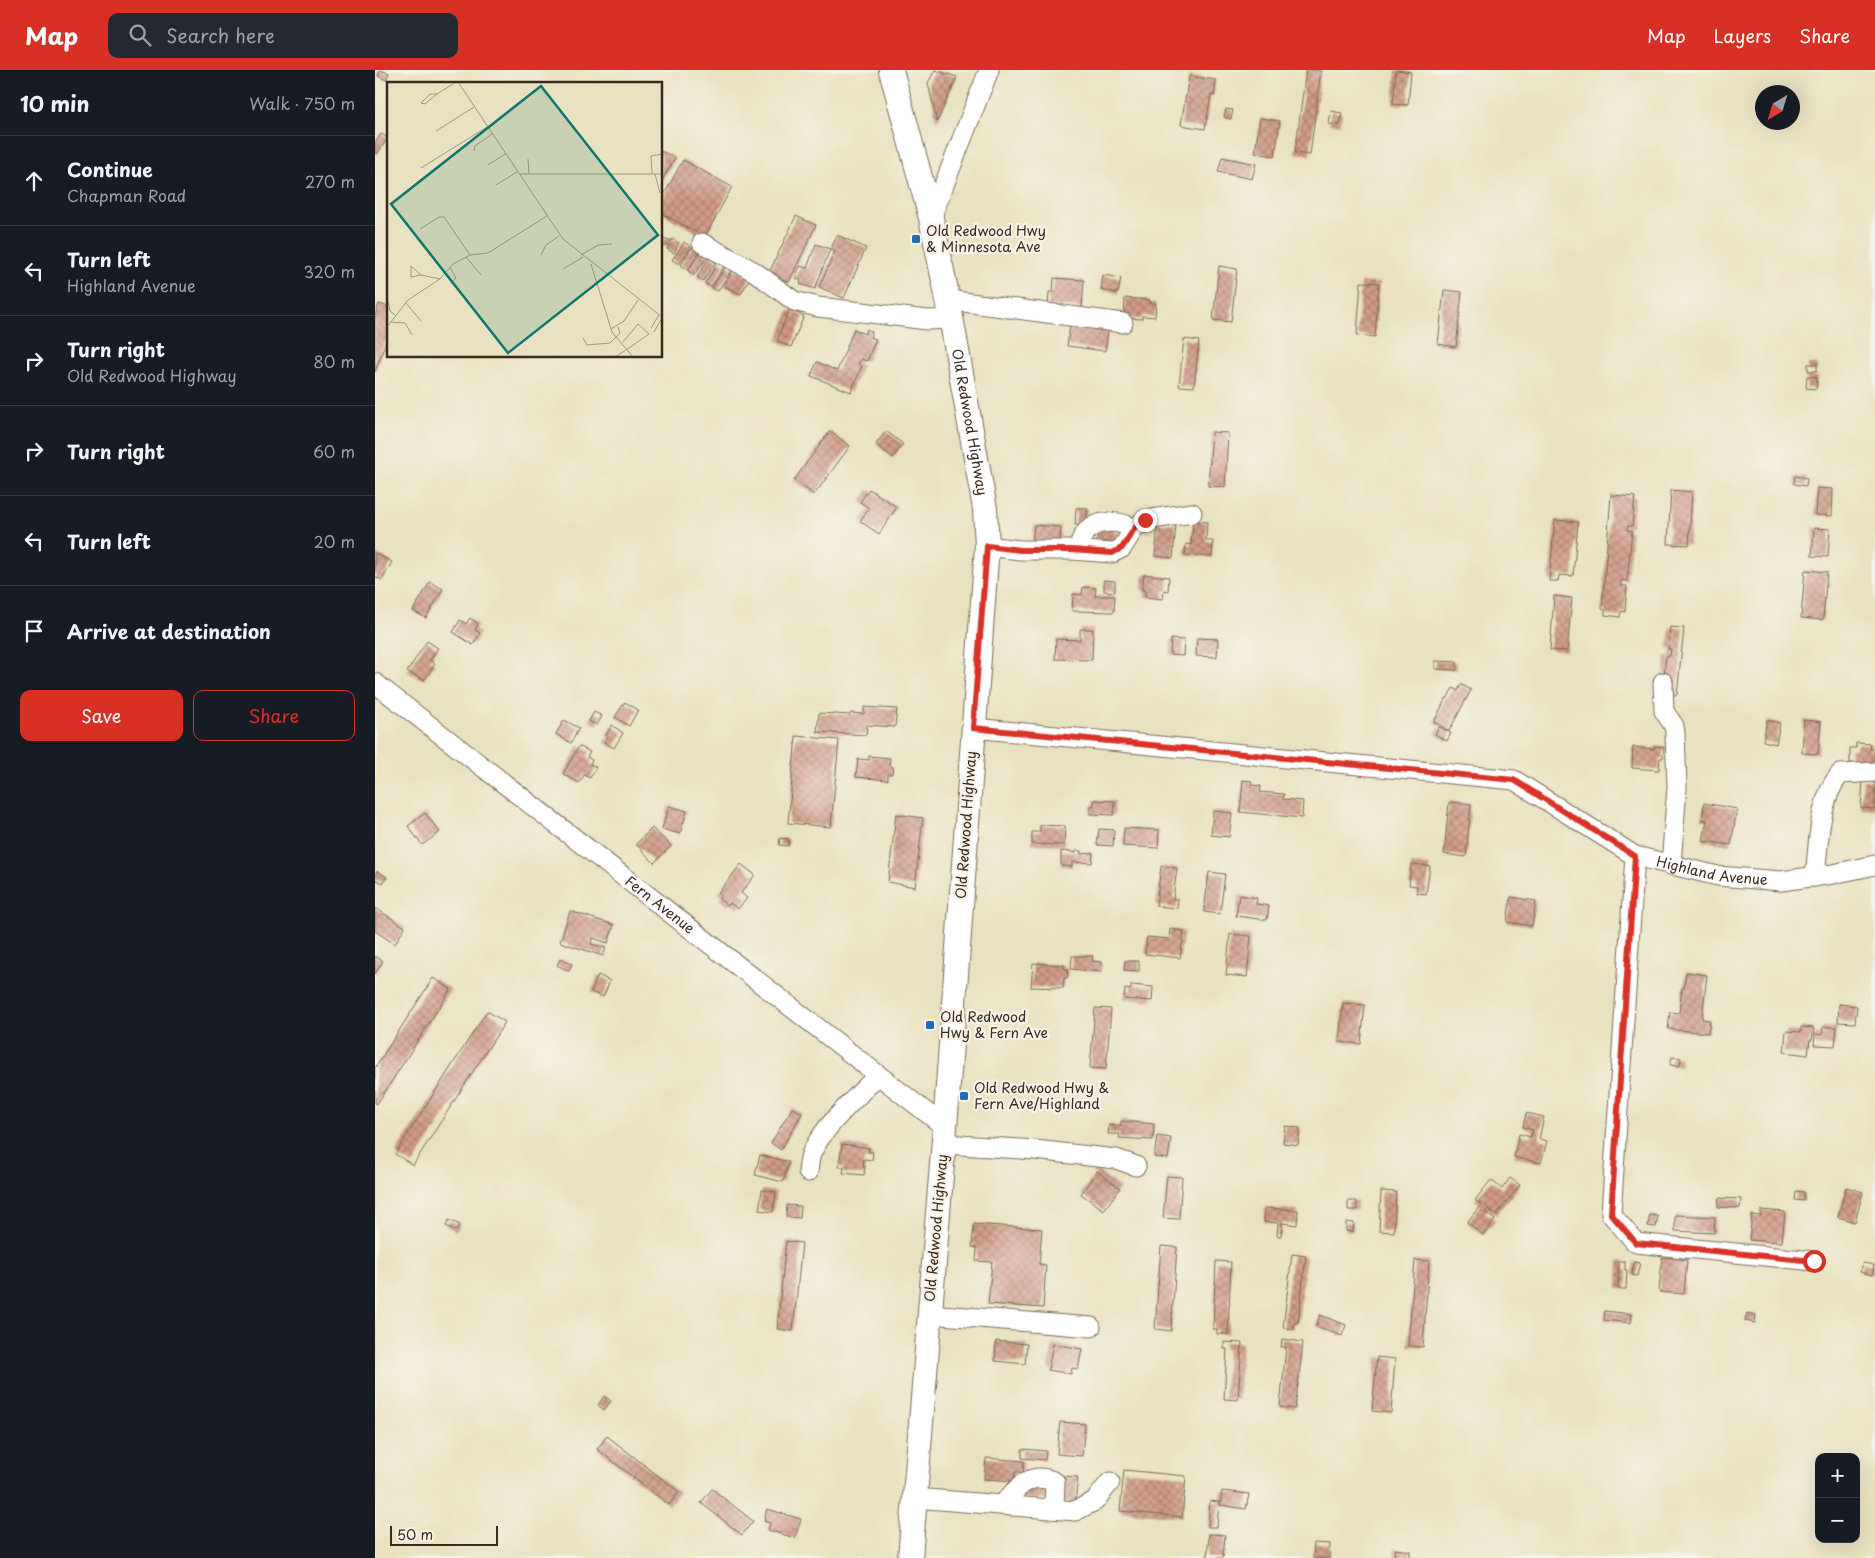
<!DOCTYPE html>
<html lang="en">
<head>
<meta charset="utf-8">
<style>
  body { margin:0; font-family:"Playpen Sans",sans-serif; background:#242831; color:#f1f3f6 }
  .controls { position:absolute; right:15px; bottom:15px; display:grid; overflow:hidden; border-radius:10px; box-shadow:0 5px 20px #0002 }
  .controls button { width:45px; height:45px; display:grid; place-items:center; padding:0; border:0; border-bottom:1px solid #363941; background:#171b24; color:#f1f3f6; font:25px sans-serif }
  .compass { position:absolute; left:1380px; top:15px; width:45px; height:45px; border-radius:50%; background:#171b24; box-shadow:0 5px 20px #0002; rotate:218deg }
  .scale { position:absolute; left:15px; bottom:12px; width:108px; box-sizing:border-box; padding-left:5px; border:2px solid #3b2a1e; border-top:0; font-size:14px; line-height:18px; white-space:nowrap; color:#3b2a1e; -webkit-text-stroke:4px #f7f3e8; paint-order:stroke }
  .stop { position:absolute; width:15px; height:15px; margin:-11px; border:4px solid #d93025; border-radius:50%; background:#fff }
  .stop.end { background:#d93025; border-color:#fff; box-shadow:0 1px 5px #0008 }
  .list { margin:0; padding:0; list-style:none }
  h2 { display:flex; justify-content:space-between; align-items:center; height:65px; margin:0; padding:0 20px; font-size:21px }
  h2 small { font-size:16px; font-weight:400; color:#9ea1a6 }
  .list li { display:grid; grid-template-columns:32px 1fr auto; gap:15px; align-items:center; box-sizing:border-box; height:90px; padding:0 20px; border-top:1px solid #363941 }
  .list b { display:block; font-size:19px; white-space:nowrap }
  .list p { margin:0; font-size:16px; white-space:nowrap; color:#9ea1a6 }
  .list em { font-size:16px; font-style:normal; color:#9ea1a6 }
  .actions { display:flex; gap:10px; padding:15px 20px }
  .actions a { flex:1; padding:11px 0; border:1px solid #d93025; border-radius:10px; text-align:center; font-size:18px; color:#d93025 }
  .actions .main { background:#d93025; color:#fff }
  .icon { flex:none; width:28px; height:28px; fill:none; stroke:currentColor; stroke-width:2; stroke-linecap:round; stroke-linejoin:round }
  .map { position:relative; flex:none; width:1500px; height:1488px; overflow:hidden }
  header { display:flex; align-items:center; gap:30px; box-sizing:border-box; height:70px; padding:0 25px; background:#d93025; color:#fff }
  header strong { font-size:24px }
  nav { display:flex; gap:28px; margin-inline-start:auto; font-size:18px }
  .search { width:350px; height:45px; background:#242831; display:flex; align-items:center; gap:12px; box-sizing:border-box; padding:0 18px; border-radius:10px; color:#9ea1a6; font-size:19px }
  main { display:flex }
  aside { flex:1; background:#171b24 }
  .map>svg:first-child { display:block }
  .building { fill:url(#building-cross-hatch) }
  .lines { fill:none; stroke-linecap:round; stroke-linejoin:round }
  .minor-casing { stroke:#786a57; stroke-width:21 }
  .major-casing { stroke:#786a57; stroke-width:26 }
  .minor { stroke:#fff; stroke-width:19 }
  .major { stroke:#fff; stroke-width:24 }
  .route { stroke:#d93025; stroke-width:6 }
  .poi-dot { fill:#1f6fb2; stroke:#f7f3e8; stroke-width:2 }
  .labels { text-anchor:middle; stroke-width:4.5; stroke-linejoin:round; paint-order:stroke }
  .poi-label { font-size:14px; fill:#3b2a1e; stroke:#f7f3e8; text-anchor:start }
  .street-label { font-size:14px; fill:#3b2a1e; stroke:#f7f3e8 }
  .inset-road { fill:none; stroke:#a3987f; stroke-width:1 }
  .view { fill:#0f766e; fill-opacity:0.15; stroke:#0f766e; stroke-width:2.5 }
  .inset-edge { fill:none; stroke:#3b2a1e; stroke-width:2.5 }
</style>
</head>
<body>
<header>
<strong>Map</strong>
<div class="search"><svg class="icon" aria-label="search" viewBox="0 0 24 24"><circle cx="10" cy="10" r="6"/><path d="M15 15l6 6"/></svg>Search here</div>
<nav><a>Map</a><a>Layers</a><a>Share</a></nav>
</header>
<main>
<aside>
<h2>10 min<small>Walk · 750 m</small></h2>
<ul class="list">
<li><svg class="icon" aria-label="ahead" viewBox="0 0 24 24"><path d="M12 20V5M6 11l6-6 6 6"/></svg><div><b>Continue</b><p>Chapman Road</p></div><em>270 m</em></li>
<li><svg class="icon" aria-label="left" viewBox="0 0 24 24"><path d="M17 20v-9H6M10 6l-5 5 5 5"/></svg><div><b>Turn left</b><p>Highland Avenue</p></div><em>320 m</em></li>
<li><svg class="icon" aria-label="right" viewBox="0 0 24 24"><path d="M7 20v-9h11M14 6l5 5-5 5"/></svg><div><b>Turn right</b><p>Old Redwood Highway</p></div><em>80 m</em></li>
<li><svg class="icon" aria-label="right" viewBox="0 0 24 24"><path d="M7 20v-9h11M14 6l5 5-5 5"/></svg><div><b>Turn right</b></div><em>60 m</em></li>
<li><svg class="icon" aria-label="left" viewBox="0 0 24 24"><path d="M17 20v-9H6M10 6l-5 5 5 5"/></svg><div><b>Turn left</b></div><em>20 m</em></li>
<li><svg class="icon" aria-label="arrive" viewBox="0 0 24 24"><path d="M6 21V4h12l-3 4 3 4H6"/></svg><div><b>Arrive at destination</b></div></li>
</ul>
<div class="actions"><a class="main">Save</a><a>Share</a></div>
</aside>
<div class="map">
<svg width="1500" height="1488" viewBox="0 0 1500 1488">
  <defs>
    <pattern id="building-cross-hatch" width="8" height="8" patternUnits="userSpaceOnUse" patternTransform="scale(1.25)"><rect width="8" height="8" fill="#d19b89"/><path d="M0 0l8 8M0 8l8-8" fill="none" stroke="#ab7f6f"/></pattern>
  </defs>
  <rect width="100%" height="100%" fill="#f7f3e8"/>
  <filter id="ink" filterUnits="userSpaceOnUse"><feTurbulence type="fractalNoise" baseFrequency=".02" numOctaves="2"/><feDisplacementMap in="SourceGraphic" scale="10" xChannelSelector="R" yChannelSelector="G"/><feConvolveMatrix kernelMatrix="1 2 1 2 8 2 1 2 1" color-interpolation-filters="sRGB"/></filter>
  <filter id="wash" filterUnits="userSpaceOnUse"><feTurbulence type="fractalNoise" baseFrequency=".0096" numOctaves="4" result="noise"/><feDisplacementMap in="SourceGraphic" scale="20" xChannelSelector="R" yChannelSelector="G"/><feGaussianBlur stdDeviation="1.12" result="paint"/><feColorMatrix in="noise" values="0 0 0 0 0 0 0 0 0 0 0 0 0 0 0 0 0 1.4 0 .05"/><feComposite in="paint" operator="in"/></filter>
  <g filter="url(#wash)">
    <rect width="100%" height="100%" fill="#e9e2c0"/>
    <g id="blocks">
      <path class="building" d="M5,0L14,3L11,10L3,6Z
        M560,0L582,7L562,52L553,13Z
        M931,0H946L935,85L920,83Z
        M1021,0L1036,2L1033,35L1018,34Z
        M814,6L841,10L839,26L836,25L830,59L806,55Z
        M851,39L858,40L856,49L849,47Z
        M956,41L967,43L965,55L954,54Z
        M885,48L905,51L900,86L880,83Z
        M6,64L13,68L2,84L0,83V73Z
        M286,81L300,88L286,112Z
        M847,87L881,94L877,109L843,102Z
        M308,90L357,117L330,167L286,143V130Z
        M421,146L441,155L414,212L394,203Z
        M462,165L491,178L469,228L444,217L460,181L456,179Z
        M289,169L295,170V173L297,169L304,173L299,183L292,179L294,175L290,176L287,174Z
        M309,172L316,177L304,194L297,190Z
        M441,174L455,179L440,219L425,214L426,210L420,208L425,196L432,198Z
        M318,176L325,180L313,200L306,195Z
        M327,181L333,186L319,205L313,201Z
        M335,186L342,190L328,211L322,207Z
        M344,191L350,195L336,217L330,213Z
        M352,195L357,199L343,221L337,218Z
        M844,196L862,199L856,252L838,250Z
        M358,199L375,208L366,224L349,216Z
        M728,205L746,208L743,223L726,220Z
        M679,208L709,210L707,238L673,236L674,222H678Z
        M986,212L1004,213L1000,267L982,265Z
        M1069,220L1087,222L1081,277L1063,274Z
        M750,228L775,230V233H781L780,247L767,246V249L749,248Z
        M4,234L14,237V263L0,302V246Z
        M414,240L429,246L416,277L402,271Z
        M695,255L733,261L730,281L692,276Z
        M479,259L490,264L492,259L497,262L495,267L501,269L492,291L486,289L483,294L487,296L476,322L436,306L442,292L462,301Z
        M809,269L824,271L819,317L804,316Z
        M1433,294H1442V301H1433Z
        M1432,306L1442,307L1441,319L1431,318Z
        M455,361L475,376L439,425L419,410Z
        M511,361L528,374L518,388L501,374Z
        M837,362L853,363L850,417L833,416Z
        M1420,406L1432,408L1431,416L1419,414Z
        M1442,418L1458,419L1457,446L1440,445Z
        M494,419L522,437L504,464L485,451L494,438L485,432Z
        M1296,420L1317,422L1314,475L1293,474Z
        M1236,425L1260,427L1257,456H1253L1252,460L1257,461L1252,511L1246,510V516H1252L1250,542L1246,541L1245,547L1230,545V540L1227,539Z
        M701,438H712V455H700Z
        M1180,450L1203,452L1198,506L1184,505L1183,511H1174Z
        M818,451L832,452L831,471H838L837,487L810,485L811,474L816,475Z
        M783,453L801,454L798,488L780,486Z
        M659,455L686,457L684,478L657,475Z
        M739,456V462L745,463L744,474L721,477L723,461Z
        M1439,458L1455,459L1453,487L1437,486Z
        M0,483L17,492L7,510L0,507Z
        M1430,500L1452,502L1448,550L1426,548Z
        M769,504L794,507L793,521L789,520L788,529L770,527V520H767Z
        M729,510L740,511V522L729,521Z
        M55,512L68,519L51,548L38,541Z
        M708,517L721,518L720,526H740L739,542L697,541L698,524L707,525Z
        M1179,526L1197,528L1192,581L1175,580Z
        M95,548L103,554L100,560L105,563L98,575L78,562L85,550L91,554Z
        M1295,557L1309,558L1302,625L1287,624L1291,586H1295L1296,579H1293Z
        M705,559H718L717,590L680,589L681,569L705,570Z
        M822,568L843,569L842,587L821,586Z
        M796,569L809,570L808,586L795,585Z
        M52,571L63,578L55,590L60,594L49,610L32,602Z
        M1060,591L1082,592V600L1060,599Z
        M1086,614L1096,620L1074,661L1059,652L1071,628L1072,629L1078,618L1083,621Z
        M250,632L263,640L254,656L240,647Z
        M489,637L522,639L520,657L492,655L491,665L442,662L444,643L475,645L476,643L489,644Z
        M219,642L227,646L222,655L214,651Z
        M189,650L204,658L196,673L181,664Z
        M1392,650L1405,653L1401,674L1388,671Z
        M1429,650L1446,652L1443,684L1427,683Z
        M237,655L248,663L239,678L229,672L233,667L231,665Z
        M1064,657L1076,663L1072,671L1060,664Z
        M421,666L464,670L456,757L413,753Z
        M1481,673L1496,674L1495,679H1500V695L1475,693V678H1481Z
        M204,676L215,682L212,687L217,690L215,694L221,697L215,708L209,705L204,713L188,704Z
        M1280,676L1289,677L1288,688H1285L1284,700L1257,698L1258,677L1279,679Z
        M494,686L515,688L514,696L518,697L517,704H513V710L481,707L483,689L494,690Z
        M868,710L877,711L876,715L886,716L885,722L909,724L908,729L928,731L927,748L865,742Z
        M1488,710L1500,711V739L1486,738Z
        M719,730L740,731L739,745L715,744L716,735L719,736Z
        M1074,732L1096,734L1091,787L1069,784Z
        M1329,733L1362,739L1356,775L1328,771L1332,750H1327Z
        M294,736L312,741L305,764L287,759Z
        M838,741L857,743L854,767L836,765Z
        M50,743L65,762L47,775L33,756Z
        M521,744L548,748L540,817L513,812Z
        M665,755L690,756L689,775L657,774V762H665Z
        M277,758L296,776L279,793L261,774Z
        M749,758L784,760L783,778L748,776Z
        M724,759L739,760L738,776L722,775Z
        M405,768L414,769L413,776L404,775Z
        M686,781L698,782L700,784L701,781H706V784L718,783L717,793L697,792V797L686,796Z
        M366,794L380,805L366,823L372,828L363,839L355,833L353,836L344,829L346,826L343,823Z
        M1036,794L1055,796L1051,824L1042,823V816L1034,815Z
        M786,796L802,798L798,829H803L802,838L781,836Z
        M2,801L12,807L8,813L0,809Z
        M834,802L850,804L845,844L829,842Z
        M864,825L882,828L881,834L894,836L892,850L861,846Z
        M1136,827L1161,831L1157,856L1132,852Z
        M0,838L30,857L20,874L0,861Z
        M195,841L239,855L233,873L218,868L216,874L231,878L228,886L185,872Z
        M795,859L809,861L805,888L770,884L772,867L794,869Z
        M855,864L876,866L872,907L851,905Z
        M0,886L8,891L0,904Z
        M697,886H718L717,891L727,892L726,902L696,899Z
        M185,889L197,894L194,901L182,895Z
        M750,891H764V901L749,900Z
        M658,893L689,895V899H693L692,908H689L688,918L656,917Z
        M1311,902L1332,905L1327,949L1335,950L1333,963L1293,959L1295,942L1304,943L1307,918H1309Z
        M223,905L235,911L228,927L216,922Z
        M58,908L76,919L2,1034L0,1033V998Z
        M756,915L778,917L777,931L749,929L750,919L756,920Z
        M968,933L990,935L986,974L964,972Z
        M1464,934L1482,936L1480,953L1463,952Z
        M720,938L736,939L731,999L715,998Z
        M112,941L130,952L38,1095L20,1084Z
        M1426,957L1439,958L1437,970H1435L1433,985L1409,982L1411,961L1426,962Z
        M1448,957H1462L1460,976L1439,975L1440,964L1447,965Z
        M1297,987L1306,988L1305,996L1295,995Z
        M417,1038L427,1043L406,1080L396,1073Z
        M1151,1043L1169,1047L1164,1069L1172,1071L1166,1093L1139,1087L1144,1064L1156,1067L1158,1060L1148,1057Z
        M746,1051L779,1054L778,1070L744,1068L745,1064H733L734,1055L746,1056Z
        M910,1056L925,1058L923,1075L908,1073Z
        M782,1066L796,1068L793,1089L779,1087Z
        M467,1074L494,1078L493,1082H498L497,1090L489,1089L488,1096H490L489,1105L468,1103L469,1097H464Z
        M385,1085L414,1092L408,1112L380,1105Z
        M722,1101L745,1118L729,1140L706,1124Z
        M792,1106L807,1107L804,1149L788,1148Z
        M1135,1108L1145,1115L1121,1145L1113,1139L1110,1142L1120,1150L1108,1165L1092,1152L1106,1135L1100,1130L1116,1110L1127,1119Z
        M1471,1117L1488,1122L1480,1152L1463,1147Z
        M387,1120L401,1122L398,1142L384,1140Z
        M1006,1121L1021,1122L1019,1162L1004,1161Z
        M1421,1121L1429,1122V1131L1420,1130Z
        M1344,1128L1366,1129L1365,1138L1343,1137Z
        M973,1131H982V1140H973Z
        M412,1135L426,1136L425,1148L411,1147Z
        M890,1138L923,1140L922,1155L907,1153L906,1166H902L903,1153L889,1152Z
        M1386,1140L1410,1142L1407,1172L1374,1170L1377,1145L1386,1146Z
        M1275,1145L1283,1146L1281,1157L1273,1156Z
        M1300,1145L1340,1147L1339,1163L1300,1161Z
        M74,1150L85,1155L81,1161L71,1156Z
        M971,1152L979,1153L978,1162L971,1161Z
        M599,1154L667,1159L664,1194L671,1195L668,1238L613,1234L617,1192L601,1191L602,1178L597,1177Z
        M411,1171L427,1173L418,1261L402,1259Z
        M786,1176L802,1177L796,1261L780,1259Z
        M917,1184L931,1186L923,1253H919V1259L908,1258Z
        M1287,1187L1312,1190L1309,1224L1284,1222Z
        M1040,1190L1054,1191L1048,1277L1033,1276Z
        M841,1191L856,1192L853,1264H842V1259H838Z
        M1244,1191H1250V1200H1252L1251,1219H1243Z
        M1259,1192L1265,1193L1262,1206L1257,1205Z
        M1488,1193L1499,1195L1497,1205L1485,1202Z
        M1230,1241L1257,1244L1256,1253L1229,1250Z
        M1372,1243L1381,1245L1380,1253L1370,1251Z
        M945,1245L971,1255L967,1266L941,1256Z
        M907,1269L928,1272L920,1339L905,1337L911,1277H906Z
        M621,1271L652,1274L650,1294L620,1291Z
        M849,1272L867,1273L863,1330L849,1329L852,1279H849Z
        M678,1274L707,1279L703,1299L697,1298L696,1304L673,1300Z
        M1002,1287L1020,1289L1016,1343L997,1341Z
        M229,1326L236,1331L229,1340L223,1335Z
        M685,1352L710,1354L707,1386L682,1384Z
        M232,1366L304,1422L294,1435L222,1379Z
        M647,1379L671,1381L670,1390L647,1388Z
        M611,1388L649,1391L648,1402H640L639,1411L609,1409Z
        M749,1400L811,1406L807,1447L745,1441Z
        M687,1406L703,1407L700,1433L684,1431Z
        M648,1414L673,1415L672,1430L647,1428Z
        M337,1419L378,1451L367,1465L326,1433Z
        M847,1421L874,1424L871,1439L845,1435Z
        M835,1431L844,1432L842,1457H833Z
        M392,1439L426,1449L420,1468L393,1460L395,1453L389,1451Z
        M834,1464L850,1465L848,1488H832Z
        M939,1473L955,1474L954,1488H938Z
        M1020,1479L1035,1481V1488H1019Z"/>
    </g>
  </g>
  <g filter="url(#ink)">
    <use href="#blocks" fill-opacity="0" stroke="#786a57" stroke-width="1"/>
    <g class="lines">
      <defs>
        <g id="minor">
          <path d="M556,148L614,0"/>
          <path d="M327,173L380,202L419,231L443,237L487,242L552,250L576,249"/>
          <path d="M573,230L748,253"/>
          <path d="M612,476L645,480H697L737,483L747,478L759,459L770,450L817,443"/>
          <path d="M704,480C706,451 738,446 759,459"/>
          <path d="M1288,612L1289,641L1299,656L1300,663L1302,717L1296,795"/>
          <path id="s1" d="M0,613L570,1057"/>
          <path id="s2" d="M598,658L1139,710L1260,786L1343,806L1406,811L1458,804L1500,795"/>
          <path d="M1260,786L1236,1144L1261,1173L1439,1191"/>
          <path d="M1440,807C1444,773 1443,731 1465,704L1500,702"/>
          <path d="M569,1074L660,1080L741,1089L761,1096"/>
          <path d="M433,1102C434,1096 434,1088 437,1082C448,1057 484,1025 503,1005"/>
          <path d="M554,1244L716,1257"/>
          <path d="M540,1428L700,1441L720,1431L735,1412"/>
          <path d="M627,1435C642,1418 655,1400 680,1412L679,1439"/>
        </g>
        <g id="major">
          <path id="s3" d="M516,0L556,148L573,230L610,439L612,476L570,1057L535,1488"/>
        </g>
      </defs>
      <use href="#minor" class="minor-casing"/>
      <use href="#major" class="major-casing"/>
      <use href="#minor" class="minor"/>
      <use href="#major" class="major"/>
    </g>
  </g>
  <g class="lines" filter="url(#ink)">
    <path class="route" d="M770,450L759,459L747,478L737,483L697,480H645L612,476L598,658L1139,710L1260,786L1236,1144L1261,1173L1439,1191"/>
  </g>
  <g class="poi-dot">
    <rect x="536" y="164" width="10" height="10" rx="2.5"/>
    <rect x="550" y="950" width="10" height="10" rx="2.5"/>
    <rect x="584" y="1021" width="10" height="10" rx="2.5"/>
  </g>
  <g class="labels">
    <g class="poi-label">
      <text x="551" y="166">Old Redwood Hwy<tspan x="551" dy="16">&amp; Minnesota Ave</tspan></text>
      <text x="565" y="952">Old Redwood<tspan x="565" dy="16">Hwy &amp; Fern Ave</tspan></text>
      <text x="599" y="1023">Old Redwood Hwy &amp;<tspan x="599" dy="16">Fern Ave/Highland</tspan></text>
    </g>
    <g class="street-label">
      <text dy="5" stroke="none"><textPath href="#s3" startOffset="361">Old Redwood Highway</textPath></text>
      <text transform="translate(591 755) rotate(-86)" y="5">Old Redwood Highway</text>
      <text dy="5" stroke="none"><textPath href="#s2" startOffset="765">Highland Avenue</textPath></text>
      <text dy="5" stroke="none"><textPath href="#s1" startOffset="361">Fern Avenue</textPath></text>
      <text transform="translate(561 1158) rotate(-85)" y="5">Old Redwood Highway</text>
    </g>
  </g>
  <g transform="translate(12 12)">
    <rect width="275" height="275" fill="#e9e2c0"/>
    <path class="inset-road" d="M71,0L176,157L275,235M50,12L38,22L34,21L43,12H50L69,0M49,49L87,25M87,69L88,64L105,52M141,77L142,92M101,83L118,72M34,86L100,45M133,92H275M265,92L264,74L275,72M268,92L273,111M109,103L130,90M33,147L52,135H57L83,173M154,173L159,163L172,154M194,173L211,163L225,162M79,175L94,193M204,182L225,250L246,275M63,185L69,196L64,202M176,187L196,175M34,193L24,184V195L34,193L53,197M0,215L3,229L8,233M19,221L34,239M3,240L18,241L25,253M0,245L21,218L53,197L66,182L83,173L101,171L160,134M264,246L272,233M224,247L237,239L251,218M267,250L275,236M196,256L200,263L223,261L233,251L231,245M236,260L251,242L262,252L242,266M228,275L242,266"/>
    <path class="view" d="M154,4L271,153L121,271L4,122Z"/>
    <rect width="275" height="275" class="inset-edge"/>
  </g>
</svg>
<div class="controls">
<button>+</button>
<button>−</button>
</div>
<svg class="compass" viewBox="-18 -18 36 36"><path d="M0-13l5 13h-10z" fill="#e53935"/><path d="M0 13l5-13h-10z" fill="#9ea1a6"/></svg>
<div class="scale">50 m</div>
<div class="stop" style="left:1439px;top:1191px"></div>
<div class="stop end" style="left:770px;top:450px"></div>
</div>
</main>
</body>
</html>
